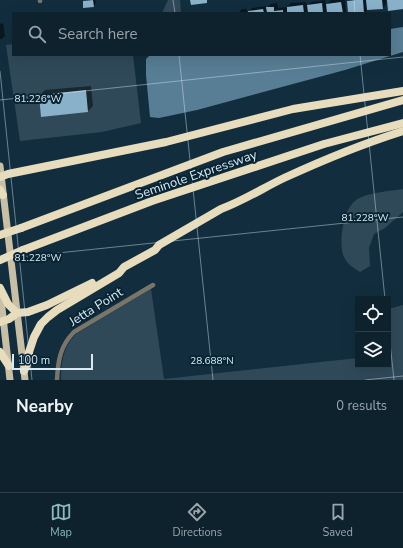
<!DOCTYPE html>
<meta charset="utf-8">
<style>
:root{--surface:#0e222e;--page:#1c2f3a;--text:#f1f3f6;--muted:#9ba4aa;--line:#2e3f4a;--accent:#8bbbb9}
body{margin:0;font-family:"Nunito Sans",sans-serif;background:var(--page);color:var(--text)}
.controls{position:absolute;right:12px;bottom:12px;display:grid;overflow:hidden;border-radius:0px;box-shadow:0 4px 16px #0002}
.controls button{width:36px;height:36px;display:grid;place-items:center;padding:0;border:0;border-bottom:1px solid var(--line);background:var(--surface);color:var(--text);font:20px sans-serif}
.scale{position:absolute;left:12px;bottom:10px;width:81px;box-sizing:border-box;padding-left:4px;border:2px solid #d9e9f3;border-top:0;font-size:11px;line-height:14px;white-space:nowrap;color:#d9e9f3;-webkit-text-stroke:3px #082433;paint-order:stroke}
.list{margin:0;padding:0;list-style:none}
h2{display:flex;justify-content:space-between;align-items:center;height:52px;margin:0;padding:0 16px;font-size:17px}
h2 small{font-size:13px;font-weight:400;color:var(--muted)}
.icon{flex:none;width:22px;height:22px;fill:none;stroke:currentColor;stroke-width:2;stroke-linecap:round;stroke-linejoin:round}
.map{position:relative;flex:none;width:403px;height:380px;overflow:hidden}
.search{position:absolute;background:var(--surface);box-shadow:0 4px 16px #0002;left:12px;right:12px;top:12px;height:44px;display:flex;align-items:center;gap:10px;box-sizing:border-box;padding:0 14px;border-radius:0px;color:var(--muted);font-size:15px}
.sheet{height:112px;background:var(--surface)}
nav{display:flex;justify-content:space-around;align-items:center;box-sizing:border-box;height:56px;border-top:1px solid var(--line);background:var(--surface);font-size:11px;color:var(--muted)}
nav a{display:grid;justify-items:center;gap:2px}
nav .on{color:var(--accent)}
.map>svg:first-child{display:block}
.green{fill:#304959}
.water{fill:#587e95}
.shadow{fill:#0007}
.building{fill:#89b1c9}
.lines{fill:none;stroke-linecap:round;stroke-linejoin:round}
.street{stroke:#797568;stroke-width:4.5}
.primary{stroke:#c8bfa4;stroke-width:7}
.highway{stroke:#e7dcbc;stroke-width:8}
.highway-bridge{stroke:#e7dcbc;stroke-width:8}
.ticks{fill:none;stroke:#d9e9f3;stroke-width:1;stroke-opacity:0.45}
.labels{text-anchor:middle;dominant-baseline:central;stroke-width:4;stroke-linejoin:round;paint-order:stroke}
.street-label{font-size:13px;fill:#d9e9f3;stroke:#082433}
.ticks-label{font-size:10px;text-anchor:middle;fill:#d9e9f3;stroke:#082433;stroke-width:4;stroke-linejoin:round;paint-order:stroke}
</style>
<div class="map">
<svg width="403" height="380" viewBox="0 0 403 380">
<rect width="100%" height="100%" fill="#122e3e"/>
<g class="green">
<path d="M168,0H180L181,13H162Z"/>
<path d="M13,44V55H133L141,123L102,132L20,141L6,45Z"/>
<path d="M403,189V212L385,228L374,234L369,248L370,266L360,272C353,267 348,265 344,257C338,245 343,210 355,201C364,193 390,191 403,189Z"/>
<path d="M151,289L164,379L358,358V365H388V309L403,305V380H61C61,362 63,347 76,334Z"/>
</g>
<path class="water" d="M403,27V52L345,70L197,110L159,118L150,117L146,75V59L150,55H390V29Z"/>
<g class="shadow">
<path d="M86,0H95L96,3L94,6L84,2Z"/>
<path d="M325,0L326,5L331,0H345L346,13H238L242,9H247V13L252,8L266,6L267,8L271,4L277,3L278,8L286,7V8L291,3L306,2L307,6L311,2Z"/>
<path d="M349,0H386V4L383,8L368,9L365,13H357L348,1Z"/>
<path d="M3,23L5,36L2,39H0V24Z"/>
<path d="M91,86L93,106L88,111L40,95L45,90Z"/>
</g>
<g class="building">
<path d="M93,0L94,7L83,8V1Z"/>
<path d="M190,0H207V3L191,5Z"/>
<path d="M356,0H363L364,13H356V12L348,13L347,1Z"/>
<path d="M366,0H382L383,9L367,10Z"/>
<path d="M387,0H403V9L388,11Z"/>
<path d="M341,2L343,13H327L326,4Z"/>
<path d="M322,3L323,13H308L307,5Z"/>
<path d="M303,5L304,13H287V7Z"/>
<path d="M266,7H274V11L283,10V13H267Z"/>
<path d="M263,9L264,13H248V11Z"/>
<path d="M86,90L88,112L41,117L39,95Z"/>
</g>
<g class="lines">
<g class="street">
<path d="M40,0V1"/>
<path d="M57,380C58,361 60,346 74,332L153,285"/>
</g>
<g class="primary">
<path d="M0,166L25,380"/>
<path d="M0,290L10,380"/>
</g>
<g class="highway">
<path d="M0,177L8,174L166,142L293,109L403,91"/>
<path d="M0,190L3,195"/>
<path d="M21,228L223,152L403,100"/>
<path d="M23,250L152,201L324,144L403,123"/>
<path d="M0,288L8,304L17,313"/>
<path d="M0,322L9,319L17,313L28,312L47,305L92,283"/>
<path d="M0,352L9,366"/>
<path d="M24,371L29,359V352L34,337L41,324L48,317L57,310L119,273L124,267L155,250L159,245L221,209C243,201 263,188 284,178C323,160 362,144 403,131"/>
</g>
<g class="highway-bridge">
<path d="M0,235L21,228"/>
<path d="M0,260L23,250"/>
</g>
</g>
<path class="ticks" d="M173,0L175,13M354,0L355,13M179,55L213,380M360,55L385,299M0,71L32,380M0,100L403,57M0,259L403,217M388,324L394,380M365,380L403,376"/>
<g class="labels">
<g class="street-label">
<text transform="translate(196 175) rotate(-19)">Seminole Expressway</text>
<text transform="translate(96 307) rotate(-32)">Jetta Point</text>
</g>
</g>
<g class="ticks-label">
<text x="38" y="102">81.226°W</text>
<text x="365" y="221">81.228°W</text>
<text x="38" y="261">81.228°W</text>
<text x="212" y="364">28.688°N</text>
</g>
</svg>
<div class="controls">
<button><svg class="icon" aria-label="locate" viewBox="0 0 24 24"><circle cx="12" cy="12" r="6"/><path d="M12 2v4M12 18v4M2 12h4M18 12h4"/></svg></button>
<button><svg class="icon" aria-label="layers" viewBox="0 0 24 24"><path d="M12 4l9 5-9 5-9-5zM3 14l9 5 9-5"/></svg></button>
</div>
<div class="scale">100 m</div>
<div class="search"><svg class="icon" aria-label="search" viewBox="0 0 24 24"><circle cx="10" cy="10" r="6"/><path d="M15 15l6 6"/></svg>Search here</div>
</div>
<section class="sheet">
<h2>Nearby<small>0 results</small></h2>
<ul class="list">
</ul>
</section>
<nav>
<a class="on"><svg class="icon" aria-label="map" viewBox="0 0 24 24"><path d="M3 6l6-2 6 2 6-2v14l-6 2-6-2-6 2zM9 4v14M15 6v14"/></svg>Map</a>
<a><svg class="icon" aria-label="directions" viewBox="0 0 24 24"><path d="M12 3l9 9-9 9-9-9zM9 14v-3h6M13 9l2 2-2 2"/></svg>Directions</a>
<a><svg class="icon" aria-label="saved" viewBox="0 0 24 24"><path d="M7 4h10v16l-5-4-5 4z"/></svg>Saved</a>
</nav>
